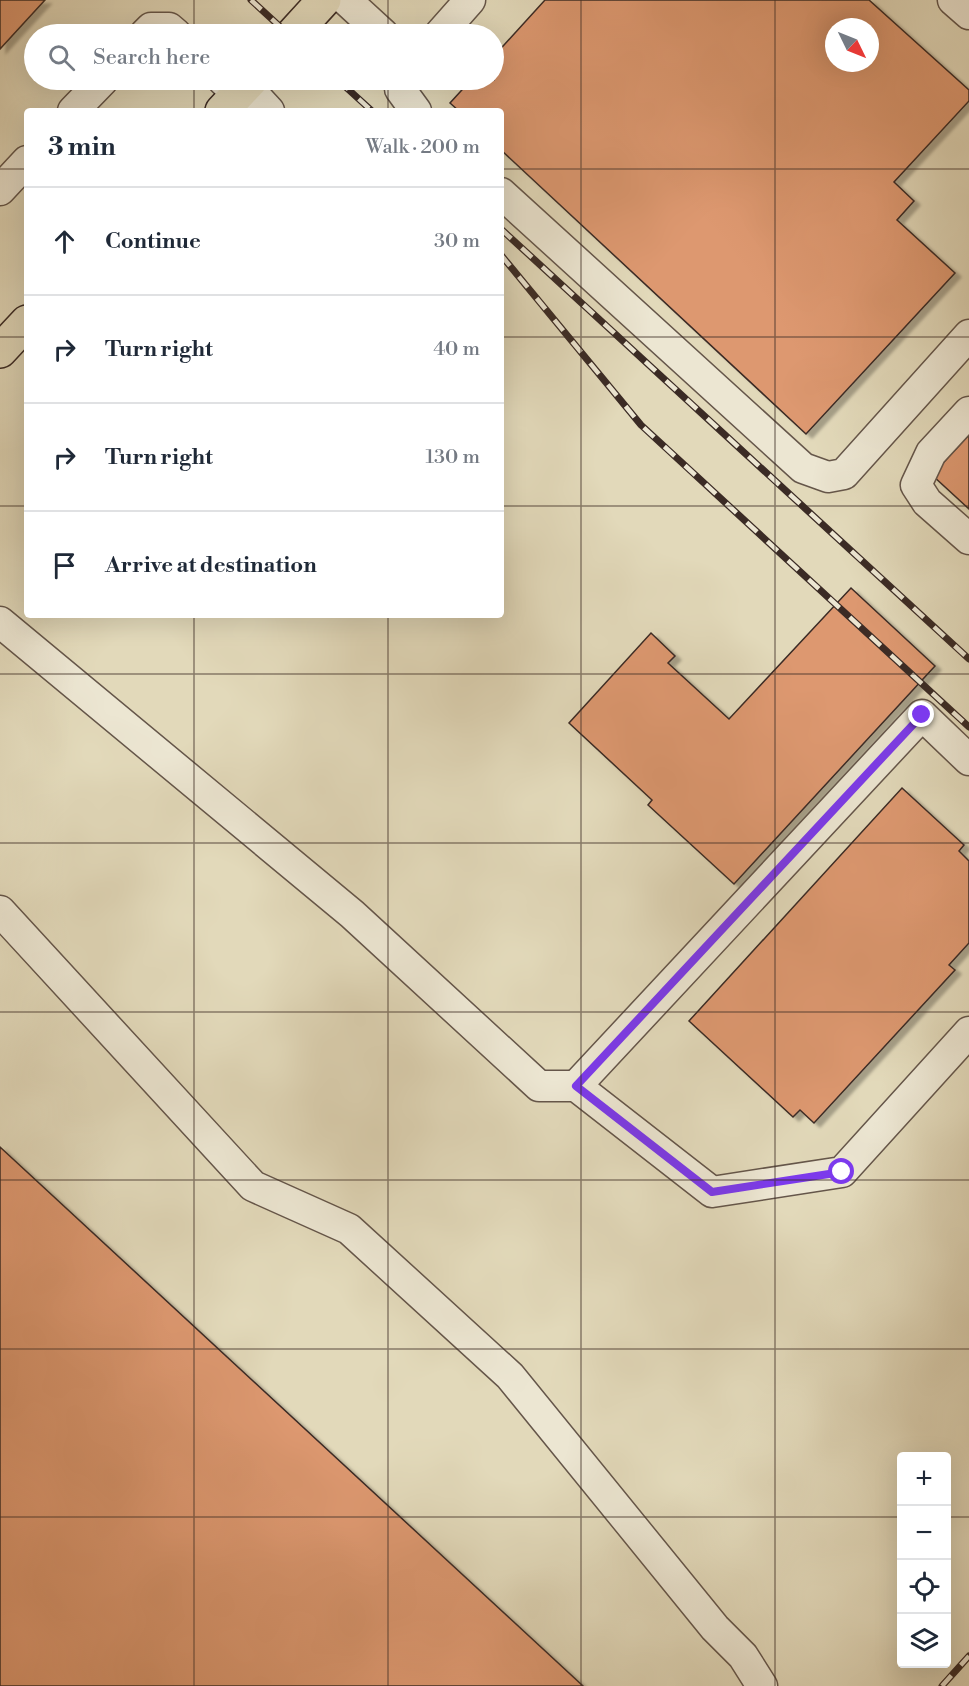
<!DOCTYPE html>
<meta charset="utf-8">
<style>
:root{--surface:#fff;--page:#f6f6f7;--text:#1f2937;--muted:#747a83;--line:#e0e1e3}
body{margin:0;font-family:"Libre Bodoni",serif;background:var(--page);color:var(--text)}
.controls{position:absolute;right:18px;bottom:18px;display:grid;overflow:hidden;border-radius:6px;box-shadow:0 6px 24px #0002}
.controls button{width:54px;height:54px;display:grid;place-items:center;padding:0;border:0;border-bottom:2px solid var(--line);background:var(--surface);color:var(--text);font:30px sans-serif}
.compass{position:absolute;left:825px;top:18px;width:54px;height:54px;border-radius:50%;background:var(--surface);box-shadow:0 6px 24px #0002;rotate:133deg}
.stop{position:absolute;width:18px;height:18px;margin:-14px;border:4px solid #7c3aed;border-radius:50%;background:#fff}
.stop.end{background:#7c3aed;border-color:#fff;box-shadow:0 2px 6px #0008}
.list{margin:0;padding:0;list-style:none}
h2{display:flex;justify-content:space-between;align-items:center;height:78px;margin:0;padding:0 24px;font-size:26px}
h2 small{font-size:20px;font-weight:400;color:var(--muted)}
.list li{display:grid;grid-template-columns:39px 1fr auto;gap:18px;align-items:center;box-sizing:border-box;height:108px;padding:0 24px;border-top:2px solid var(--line)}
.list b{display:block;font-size:22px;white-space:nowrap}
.list em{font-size:20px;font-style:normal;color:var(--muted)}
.icon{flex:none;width:33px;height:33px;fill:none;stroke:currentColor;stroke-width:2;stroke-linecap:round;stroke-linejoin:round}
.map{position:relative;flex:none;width:969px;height:1686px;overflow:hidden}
.search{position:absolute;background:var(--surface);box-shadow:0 6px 24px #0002;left:24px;top:24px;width:480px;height:66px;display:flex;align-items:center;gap:15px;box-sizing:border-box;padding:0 21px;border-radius:33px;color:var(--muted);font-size:22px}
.panel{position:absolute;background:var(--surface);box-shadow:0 6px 24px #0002;left:24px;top:108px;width:480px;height:510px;border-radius:6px}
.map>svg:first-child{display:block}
.building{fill:#dd9870;stroke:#3b2b25;stroke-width:1.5;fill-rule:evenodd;filter:url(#shadow)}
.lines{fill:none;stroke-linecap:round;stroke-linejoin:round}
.minor-casing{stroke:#65564a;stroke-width:33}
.major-casing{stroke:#3b2b25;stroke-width:36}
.minor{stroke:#ece6d2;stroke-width:30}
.major{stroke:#e2d9ba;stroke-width:33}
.rail-casing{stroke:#3b2b25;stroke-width:7}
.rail{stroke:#ece6d2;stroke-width:4.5;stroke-dasharray:14;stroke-linecap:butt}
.route{stroke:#7c3aed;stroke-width:8}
.grid{fill:none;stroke:#3b2b25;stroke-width:1.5;stroke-opacity:0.55}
</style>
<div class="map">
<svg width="969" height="1686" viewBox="0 0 969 1686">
<defs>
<filter id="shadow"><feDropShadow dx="6" dy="4" stdDeviation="1.5" flood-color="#0004"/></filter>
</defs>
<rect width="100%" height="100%" fill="#e2d9ba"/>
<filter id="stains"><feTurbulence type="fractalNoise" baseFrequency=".00333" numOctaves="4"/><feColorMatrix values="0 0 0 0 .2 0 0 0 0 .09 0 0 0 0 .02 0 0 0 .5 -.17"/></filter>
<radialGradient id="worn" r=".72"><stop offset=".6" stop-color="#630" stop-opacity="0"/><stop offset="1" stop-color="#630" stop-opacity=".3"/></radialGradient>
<g class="building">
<path d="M0,0H45L0,49Z"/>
<path d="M545,0H869L969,90V101L894,182L914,201L897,220L955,273L806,434L501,150V111H459L450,103L471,80H494V56ZM834,27H870V63H834Z"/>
<path d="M969,435V509L932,475Z"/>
<path d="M851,588L935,666L734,884L648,805L652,800L569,723L651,633L675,656L668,663L729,719Z"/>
<path d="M902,788L964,845L959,851L969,861V943L949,965L955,970L814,1123L800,1110L793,1117L689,1021Z"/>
<path d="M0,1147L583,1686H0Z"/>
</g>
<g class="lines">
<g class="minor-casing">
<g id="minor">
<path d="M346,0L383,34"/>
<path d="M953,0L969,14"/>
<path d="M145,34L151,28H169L176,34"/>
<path d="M440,34L470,0"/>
<path d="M223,80L238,94"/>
<path d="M400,80V89L416,111"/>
<path d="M246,86L269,111"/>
<path d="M73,111L103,80"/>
<path d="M0,190L27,161"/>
<path d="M501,193L803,468L828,477L844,474L969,335"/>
<path d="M969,412L931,453L916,485L927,502L969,539"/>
<path d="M0,622L352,914L539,1086H576L712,1192L842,1172L969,1032"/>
<path d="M0,911L253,1186L349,1229L510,1376L715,1628L743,1656L762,1686"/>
<path d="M576,1086L922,715L969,760"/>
</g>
</g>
<g class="major-casing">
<g id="major">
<path d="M293,34L324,0"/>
<path d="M222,111L251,80"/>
<path d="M0,351L27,322"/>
</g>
</g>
<use href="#minor" class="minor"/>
<use href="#major" class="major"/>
<g class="rail-casing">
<g id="rail">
<path d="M251,0L288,34"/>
<path d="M338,80L372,111"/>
<path d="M501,229L969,659"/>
<path d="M501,255L641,425L969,727"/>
<path d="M942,1686L969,1656"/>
</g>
</g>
<use href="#rail" class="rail"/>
</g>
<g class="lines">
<path class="route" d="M842,1172L712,1192L576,1086L922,715"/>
</g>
<path class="grid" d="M194,0V34M388,0V34M581,0V1686M775,0V1686M194,80V111M388,80V111M0,169H27M501,169H969M0,337H27M501,337H969M0,506H27M501,506H969M194,615V1686M388,615V1686M0,674H969M0,843H969M0,1012H969M0,1180H969M0,1349H969M0,1517H902M946,1517H969"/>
<rect width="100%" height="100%" filter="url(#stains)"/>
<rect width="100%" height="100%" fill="url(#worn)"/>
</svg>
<div class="controls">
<button>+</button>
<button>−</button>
<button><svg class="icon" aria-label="locate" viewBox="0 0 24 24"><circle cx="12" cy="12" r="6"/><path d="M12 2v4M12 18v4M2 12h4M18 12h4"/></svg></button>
<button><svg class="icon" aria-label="layers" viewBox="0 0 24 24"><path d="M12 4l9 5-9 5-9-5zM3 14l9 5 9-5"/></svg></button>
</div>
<svg class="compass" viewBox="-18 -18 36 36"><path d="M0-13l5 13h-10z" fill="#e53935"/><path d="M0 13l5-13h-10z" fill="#747a83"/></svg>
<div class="stop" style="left:842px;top:1172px"></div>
<div class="stop end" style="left:922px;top:715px"></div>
<div class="search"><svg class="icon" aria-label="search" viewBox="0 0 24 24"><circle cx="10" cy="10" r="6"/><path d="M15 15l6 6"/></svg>Search here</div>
<section class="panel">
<h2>3 min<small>Walk · 200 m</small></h2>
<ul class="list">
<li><svg class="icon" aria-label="ahead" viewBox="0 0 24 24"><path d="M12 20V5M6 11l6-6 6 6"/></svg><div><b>Continue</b></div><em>30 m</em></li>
<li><svg class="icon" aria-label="right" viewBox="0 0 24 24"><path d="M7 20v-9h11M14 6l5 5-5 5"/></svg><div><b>Turn right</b></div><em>40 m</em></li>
<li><svg class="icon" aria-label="right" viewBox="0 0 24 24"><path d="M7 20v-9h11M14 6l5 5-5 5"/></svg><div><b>Turn right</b></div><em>130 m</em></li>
<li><svg class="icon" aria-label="arrive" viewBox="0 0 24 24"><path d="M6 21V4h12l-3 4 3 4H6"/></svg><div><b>Arrive at destination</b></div></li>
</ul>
</section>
</div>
